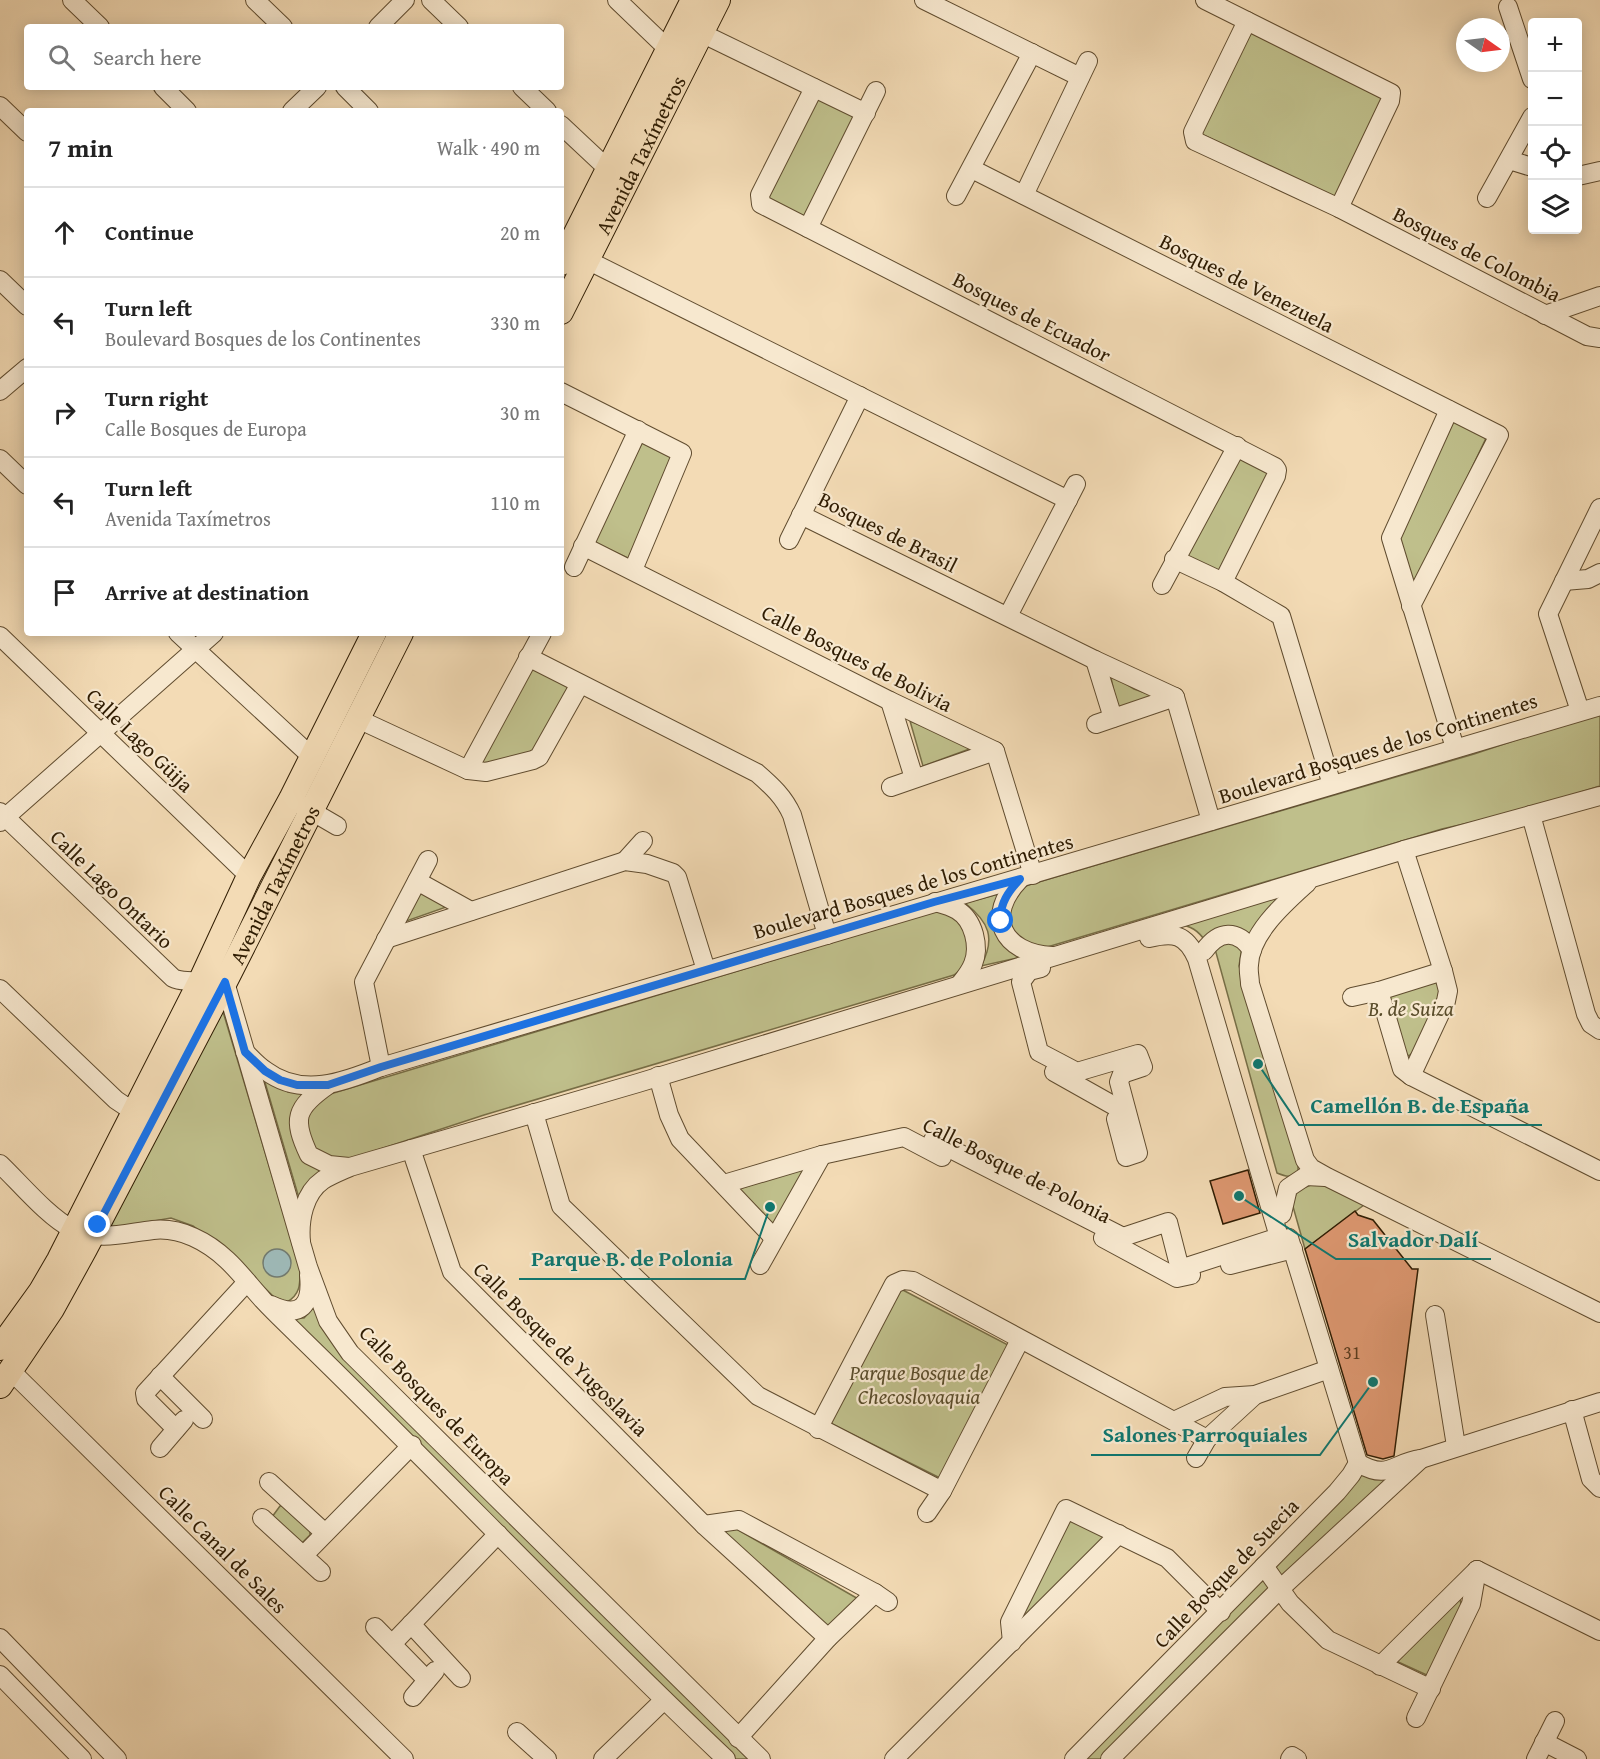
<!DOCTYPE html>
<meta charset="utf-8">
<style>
:root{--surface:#fff;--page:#f6f6f6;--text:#222;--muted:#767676;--line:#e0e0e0}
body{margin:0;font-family:"Gentium Book Plus",serif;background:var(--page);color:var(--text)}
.controls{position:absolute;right:18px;top:18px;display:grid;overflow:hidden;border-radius:6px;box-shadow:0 3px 15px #0003}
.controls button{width:54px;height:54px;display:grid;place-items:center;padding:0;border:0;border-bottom:2px solid var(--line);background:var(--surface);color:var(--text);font:30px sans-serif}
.compass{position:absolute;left:1456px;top:18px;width:54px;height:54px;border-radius:50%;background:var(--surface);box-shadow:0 3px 15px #0003;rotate:104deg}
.stop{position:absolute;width:18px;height:18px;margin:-14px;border:4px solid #1a73e8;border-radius:50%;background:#fff}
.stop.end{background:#1a73e8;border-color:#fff;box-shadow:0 2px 6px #0008}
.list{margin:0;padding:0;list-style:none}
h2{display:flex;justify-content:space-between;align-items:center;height:78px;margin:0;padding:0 24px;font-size:26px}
h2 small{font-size:20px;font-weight:400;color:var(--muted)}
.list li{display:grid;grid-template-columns:39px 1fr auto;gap:18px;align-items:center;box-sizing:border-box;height:90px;padding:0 24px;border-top:2px solid var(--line)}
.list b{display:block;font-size:22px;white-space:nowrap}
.list p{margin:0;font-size:20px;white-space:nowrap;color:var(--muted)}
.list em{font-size:20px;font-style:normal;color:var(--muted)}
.icon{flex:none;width:33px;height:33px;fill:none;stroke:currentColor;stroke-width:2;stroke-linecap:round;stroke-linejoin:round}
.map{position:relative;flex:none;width:1600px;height:1759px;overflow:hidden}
.search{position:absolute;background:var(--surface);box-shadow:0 3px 15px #0003;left:24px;top:24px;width:540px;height:66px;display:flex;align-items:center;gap:15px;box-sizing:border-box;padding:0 21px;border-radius:6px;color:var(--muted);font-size:22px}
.panel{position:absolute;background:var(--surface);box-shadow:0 3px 15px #0003;left:24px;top:108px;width:540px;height:528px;border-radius:6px}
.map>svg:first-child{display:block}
.green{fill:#bfbf8b;stroke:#776e46;stroke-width:1.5}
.water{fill:#9eb9b7;stroke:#727a6f;stroke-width:1.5}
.building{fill:#dd9770;stroke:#2f1c02;stroke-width:1.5}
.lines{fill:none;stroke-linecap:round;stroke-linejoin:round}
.minor-casing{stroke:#604c2f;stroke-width:20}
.major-casing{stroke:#2f1c02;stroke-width:26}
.minor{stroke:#f7e8cf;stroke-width:18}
.major{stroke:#f3dbb5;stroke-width:24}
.route{stroke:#1a73e8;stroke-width:8}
.labels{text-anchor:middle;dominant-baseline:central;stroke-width:4.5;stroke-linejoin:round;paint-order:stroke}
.number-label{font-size:18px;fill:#5a3b1e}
.street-label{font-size:21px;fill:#2f1c02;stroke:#f7e8cf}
.park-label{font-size:21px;font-style:italic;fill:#5a4d2b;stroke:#f7e8cf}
.leader{fill:none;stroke:#0f766e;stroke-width:2}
.callout-dot{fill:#0f766e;stroke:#f7e8cf;stroke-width:2}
.callout-label{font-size:22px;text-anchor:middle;font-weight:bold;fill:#0f766e;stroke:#f7e8cf;stroke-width:4.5;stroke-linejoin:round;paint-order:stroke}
</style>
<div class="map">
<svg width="1600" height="1759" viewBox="0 0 1600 1759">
<rect width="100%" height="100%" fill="#f3dbb5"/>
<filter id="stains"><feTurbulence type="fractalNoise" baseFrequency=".00333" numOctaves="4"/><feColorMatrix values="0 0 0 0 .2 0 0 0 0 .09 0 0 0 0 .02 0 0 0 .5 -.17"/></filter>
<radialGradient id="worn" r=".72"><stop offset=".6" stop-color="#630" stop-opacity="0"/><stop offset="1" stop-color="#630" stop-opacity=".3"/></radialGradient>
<g class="green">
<path d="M1248,29L1391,96L1343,201L1201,134Z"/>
<path d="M826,96L859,112L810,216L802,219L766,202L816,101Z"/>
<path d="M1452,416L1488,434L1413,591L1397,541Z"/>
<path d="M642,442L676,459L630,559L593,542Z"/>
<path d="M1246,454L1272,468L1219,575L1187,557L1235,459Z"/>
<path d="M536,668L570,688L536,753L483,766L482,756L528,669Z"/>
<path d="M1115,677L1134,689L1151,695V701L1124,710L1117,706L1111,678Z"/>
<path d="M1600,712V786L1521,811L1442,829L1044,948H1035L1008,930L1012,894L1028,885L1474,754Z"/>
<path d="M910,721L975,747L923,766Z"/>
<path d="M1298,888L1253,937L1206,942C1198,930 1191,926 1177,924Z"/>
<path d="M1006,892L1000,899L1021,957L981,966C996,938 989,922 965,903Z"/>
<path d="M424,893L452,905L398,924L414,895Z"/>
<path d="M936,911L945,913L962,923L970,945L965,966L954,975L484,1115L344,1161C336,1159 327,1157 321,1153C300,1139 303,1115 317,1098Z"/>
<path d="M1225,940L1242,947L1239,966L1298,1162V1171C1290,1178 1287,1177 1277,1173L1215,949Z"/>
<path d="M1439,982L1442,997L1416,1049L1410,1055L1402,1058L1387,992Z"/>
<path d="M221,1005L300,1269C300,1283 301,1294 287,1302L274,1297L230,1254L193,1226L171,1218L108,1229Z"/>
<path d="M264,1079L288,1092H307L295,1108L327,1172L301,1205Z"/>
<path d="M807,1166L773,1226L739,1189Z"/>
<path d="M1311,1185H1324L1364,1205L1305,1249L1292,1203L1298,1190Z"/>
<path d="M899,1288L1008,1345L940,1478L830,1423Z"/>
<path d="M314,1303L324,1328L750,1759H732L293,1318H304L312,1309Z"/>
<path d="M1360,1472L1391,1478L1282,1576L1275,1568Z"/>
<path d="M280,1506H291L310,1524V1535L301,1544L272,1517Z"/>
<path d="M1070,1517L1108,1536L1025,1616L1021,1614Z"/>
<path d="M733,1527L860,1600L822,1638L719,1531Z"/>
<path d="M1263,1581L1268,1583L1270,1589L1268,1595L1101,1759H1079L1256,1584Z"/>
<path d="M1460,1597L1462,1615L1431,1677L1396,1661Z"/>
</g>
<circle class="water" cx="277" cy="1263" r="14"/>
<g class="building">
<path d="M1248,1170L1260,1213L1223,1224L1210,1181Z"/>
<path d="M1355,1211L1358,1215L1373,1220L1412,1269H1418L1394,1456L1383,1459L1367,1455L1305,1249Z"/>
</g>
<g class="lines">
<g class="minor-casing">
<g id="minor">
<path d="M72,0L100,27"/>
<path d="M255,0L283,27"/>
<path d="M431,0L459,27"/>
<path d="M617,0L669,50"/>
<path d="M924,0L1080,77"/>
<path d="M1205,0L1391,93L1390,101L1339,208"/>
<path d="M1508,7L1532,79"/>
<path d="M1247,21L1193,132L1195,141L1339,208L1587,336L1600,338"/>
<path d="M378,27L405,0"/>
<path d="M701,33L866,113"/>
<path d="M163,87L187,111"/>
<path d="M345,87L369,111"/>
<path d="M522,87L547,111"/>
<path d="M814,88L760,195L761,204L1275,467L1277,470L1276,476L1223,582"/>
<path d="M0,106L27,132"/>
<path d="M292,111L317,87"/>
<path d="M561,125L609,170"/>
<path d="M1509,160L1532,167"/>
<path d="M972,169L1499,435L1411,606"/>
<path d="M1578,176L1600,171"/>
<path d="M1024,195L1088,61"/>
<path d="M956,196L1032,53"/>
<path d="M1487,198L1532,117"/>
<path d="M808,228L876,91"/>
<path d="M587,260L1068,500"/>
<path d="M0,280L27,306"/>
<path d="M1545,315L1600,296"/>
<path d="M0,391L27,368"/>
<path d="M561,392L682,453L633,570"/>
<path d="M1449,410L1391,538L1455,748"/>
<path d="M0,459L27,485"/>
<path d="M801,515L1095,660L1175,697L1211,821"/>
<path d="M789,540L860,396"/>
<path d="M583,546L890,701L995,751L1033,875"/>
<path d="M1174,559L1223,582L1281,616L1332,785"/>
<path d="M574,567L638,430"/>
<path d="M1564,581L1588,579L1600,573"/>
<path d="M1162,585L1237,446"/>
<path d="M1008,616L1076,484"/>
<path d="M178,633L312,757"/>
<path d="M0,636L249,876"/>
<path d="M528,657L757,773C772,786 784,797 792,815L827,935"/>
<path d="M1095,660L1113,718"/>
<path d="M890,701L914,778"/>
<path d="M1580,711L1548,614L1600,508"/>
<path d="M358,719L468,770L486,772L533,760L539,757L580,684"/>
<path d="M1096,724L1175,697"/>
<path d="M468,770L542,633"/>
<path d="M891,787L995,751"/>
<path d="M301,805L337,826"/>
<path d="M0,812L173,978C182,983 212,981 225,982L308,1267L328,1321L350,1353L761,1759"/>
<path d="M1531,815L1586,1014L1591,1024L1600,1030"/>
<path d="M0,822L214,633"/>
<path d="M1404,850L1443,971L1448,991L1446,1001L1411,1076"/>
<path d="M625,861L643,841"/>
<path d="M1020,879C984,916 1002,953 1052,956"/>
<path d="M417,881L471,911"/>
<path d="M1307,883C1285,903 1250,933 1249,965C1248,971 1250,978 1250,984L1305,1160L1311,1168L1327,1177L1600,1313"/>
<path d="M935,902C942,904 950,906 957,910C974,920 980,947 973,964C970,972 965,978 960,984"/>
<path d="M386,939L625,861L647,864L673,873L677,877L706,970"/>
<path d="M1204,951C1219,930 1237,929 1252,950"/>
<path d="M1041,968L1029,971L1021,982L1039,1052L1077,1072L1138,1054L1143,1067L1122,1074L1119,1082L1138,1153L1126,1157L1116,1119"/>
<path d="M0,989L116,1100L134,1112"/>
<path d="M1379,991L1402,1069L1411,1076L1600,1171"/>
<path d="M1352,997L1379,991L1443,971"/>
<path d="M245,1052C252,1059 258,1066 266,1071C302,1098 344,1082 381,1067L1600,706"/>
<path d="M381,1067L364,982L428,860"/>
<path d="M1054,1072L1118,1108"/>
<path d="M658,1076L669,1115L680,1139L774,1238"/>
<path d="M328,1085C295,1108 292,1119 309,1155L329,1165L349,1167"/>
<path d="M534,1113L561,1206L758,1396L942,1491"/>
<path d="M933,1140L1123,1237L1168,1222L1180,1269L1279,1237L1197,959C1186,934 1174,932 1149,938"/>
<path d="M411,1149L452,1272L704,1525L828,1638"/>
<path d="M0,1164C20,1183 48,1217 72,1229C99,1242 126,1233 153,1230C181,1227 208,1242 227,1260C240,1272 251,1287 263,1300C275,1313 288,1325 301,1338C444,1477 581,1622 726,1759"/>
<path d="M724,1184L822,1155L904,1137L942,1157"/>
<path d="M1282,1214L1288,1188L1306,1176L1325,1177"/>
<path d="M1103,1238L1177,1278L1191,1275"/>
<path d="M1289,1238L1358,1463"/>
<path d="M301,1242C299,1220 304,1193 323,1180C331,1175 341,1171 350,1167L638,1083L1404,850L1600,796"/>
<path d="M760,1265L822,1155"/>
<path d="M1230,1265L1293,1249"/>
<path d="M271,1305C301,1319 312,1305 309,1275"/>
<path d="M1435,1315L1456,1446"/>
<path d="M11,1371L404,1759"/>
<path d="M160,1376L203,1419"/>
<path d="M1572,1410L1591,1479L1600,1488"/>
<path d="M1174,1421L1225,1397L1255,1395L1329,1369"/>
<path d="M176,1429L146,1399L145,1393L247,1282"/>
<path d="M818,1429L894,1284L903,1280L913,1281L1207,1439"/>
<path d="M160,1448L184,1420"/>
<path d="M1196,1458L1207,1439L1255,1395"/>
<path d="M1358,1463C1389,1481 1392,1463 1421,1459L1600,1402"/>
<path d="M269,1482L325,1533"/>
<path d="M927,1513L942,1491L1020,1340"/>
<path d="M262,1518L321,1572"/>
<path d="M704,1525L739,1520L875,1593L888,1602"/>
<path d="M304,1555L412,1445"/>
<path d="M1264,1566L1290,1603L1328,1640L1431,1689"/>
<path d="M1477,1570L1600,1631"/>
<path d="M411,1624L461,1678"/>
<path d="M375,1627L427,1680"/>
<path d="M0,1638L117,1759"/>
<path d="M1012,1642L1010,1622L1066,1509L1167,1558L1221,1612"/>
<path d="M392,1644L498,1534"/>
<path d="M1380,1666L1477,1570"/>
<path d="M0,1675L82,1759"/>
<path d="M413,1697L435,1671"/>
<path d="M1416,1718L1471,1604L1477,1570"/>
<path d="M517,1732L547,1759"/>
<path d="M738,1738L828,1638L875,1593"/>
<path d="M1544,1742L1577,1759"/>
<path d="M603,1759L664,1700"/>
<path d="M894,1759L1119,1534"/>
<path d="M1074,1759L1337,1492L1351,1475L1358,1463"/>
<path d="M1110,1759L1280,1589L1421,1459"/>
<path d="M1290,1759L1292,1756L1297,1759"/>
<path d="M1536,1759L1555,1721"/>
</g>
</g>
<g class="major-casing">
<g id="major">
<path d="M561,263L693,0"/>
<path id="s1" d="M561,312L718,0"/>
<path d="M0,1348L41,1291L59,1260L201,980L249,876L291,799L374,633"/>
<path id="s2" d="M0,1386L52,1309L85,1249L225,982L401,633"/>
</g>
</g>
<use href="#minor" class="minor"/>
<use href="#major" class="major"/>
</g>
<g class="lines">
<path class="route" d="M98,1225L225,982L245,1052L265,1071L280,1080L297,1085H328L381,1067L934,902L1020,879C1009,891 999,904 1001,921"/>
</g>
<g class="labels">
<g class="number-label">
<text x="1352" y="1352">31</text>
</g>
<g class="street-label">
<text stroke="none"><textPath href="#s1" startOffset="176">Avenida Taxímetros</textPath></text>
<text transform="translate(1477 254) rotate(27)">Bosques de Colombia</text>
<text transform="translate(1247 283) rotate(27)">Bosques de Venezuela</text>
<text transform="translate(1032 317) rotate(27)">Bosques de Ecuador</text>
<text transform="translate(888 532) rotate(27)">Bosques de Brasil</text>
<text transform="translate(857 658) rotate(27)">Calle Bosques de Bolivia</text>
<text transform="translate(140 740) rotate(44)">Calle Lago Güija</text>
<text transform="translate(1378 748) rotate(-17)">Boulevard Bosques de los Continentes</text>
<text stroke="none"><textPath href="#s2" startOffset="572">Avenida Taxímetros</textPath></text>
<text transform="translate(913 886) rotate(-16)">Boulevard Bosques de los Continentes</text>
<text transform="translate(112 889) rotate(44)">Calle Lago Ontario</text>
<text transform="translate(1017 1170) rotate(27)">Calle Bosque de Polonia</text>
<text transform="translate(561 1349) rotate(45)">Calle Bosque de Yugoslavia</text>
<text transform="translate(437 1405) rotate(46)">Calle Bosques de Europa</text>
<text transform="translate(223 1549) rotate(45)">Calle Canal de Sales</text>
<text transform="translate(1226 1573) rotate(-46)">Calle Bosque de Suecia</text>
</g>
<g class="park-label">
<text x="1411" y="1008">B. de Suiza</text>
<text x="919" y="1372">Parque Bosque de<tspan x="919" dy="24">Checoslovaquia</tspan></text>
</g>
</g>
<path class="leader" d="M1258 1064L1299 1125H1542M1239 1196L1336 1259H1491M770 1207L745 1279H519M1373 1382L1320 1455H1091"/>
<g class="callout-dot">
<circle cx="1258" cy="1064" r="6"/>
<circle cx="1239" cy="1196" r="6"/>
<circle cx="770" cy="1207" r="6"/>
<circle cx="1373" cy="1382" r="6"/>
</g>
<g class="callout-label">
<text x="1420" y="1113">Camellón B. de España</text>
<text x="1413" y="1247">Salvador Dalí</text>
<text x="632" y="1266">Parque B. de Polonia</text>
<text x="1205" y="1442">Salones Parroquiales</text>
</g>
<rect width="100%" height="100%" filter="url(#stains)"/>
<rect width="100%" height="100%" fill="url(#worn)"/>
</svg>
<div class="controls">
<button>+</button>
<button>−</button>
<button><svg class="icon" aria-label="locate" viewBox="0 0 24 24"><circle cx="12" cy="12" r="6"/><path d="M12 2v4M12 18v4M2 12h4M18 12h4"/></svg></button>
<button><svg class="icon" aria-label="layers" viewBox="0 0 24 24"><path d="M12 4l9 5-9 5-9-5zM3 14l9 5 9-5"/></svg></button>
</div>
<svg class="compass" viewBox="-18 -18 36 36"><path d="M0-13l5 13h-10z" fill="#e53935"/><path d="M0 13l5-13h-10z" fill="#767676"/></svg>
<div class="stop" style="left:1001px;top:921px"></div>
<div class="stop end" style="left:98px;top:1225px"></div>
<div class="search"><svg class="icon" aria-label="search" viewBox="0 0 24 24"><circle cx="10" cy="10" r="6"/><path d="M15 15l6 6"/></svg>Search here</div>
<section class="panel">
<h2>7 min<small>Walk · 490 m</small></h2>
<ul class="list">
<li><svg class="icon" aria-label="ahead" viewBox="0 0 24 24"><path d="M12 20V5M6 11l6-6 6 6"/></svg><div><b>Continue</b></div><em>20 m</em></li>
<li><svg class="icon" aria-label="left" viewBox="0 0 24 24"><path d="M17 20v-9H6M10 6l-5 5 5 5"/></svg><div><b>Turn left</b><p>Boulevard Bosques de los Continentes</p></div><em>330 m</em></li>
<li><svg class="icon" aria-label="right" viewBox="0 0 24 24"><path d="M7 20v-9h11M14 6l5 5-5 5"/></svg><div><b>Turn right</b><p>Calle Bosques de Europa</p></div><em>30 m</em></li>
<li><svg class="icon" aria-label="left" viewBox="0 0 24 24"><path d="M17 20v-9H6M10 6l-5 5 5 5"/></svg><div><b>Turn left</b><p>Avenida Taxímetros</p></div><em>110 m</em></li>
<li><svg class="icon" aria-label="arrive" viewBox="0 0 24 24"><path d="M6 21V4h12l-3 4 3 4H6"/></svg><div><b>Arrive at destination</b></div></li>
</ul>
</section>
</div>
